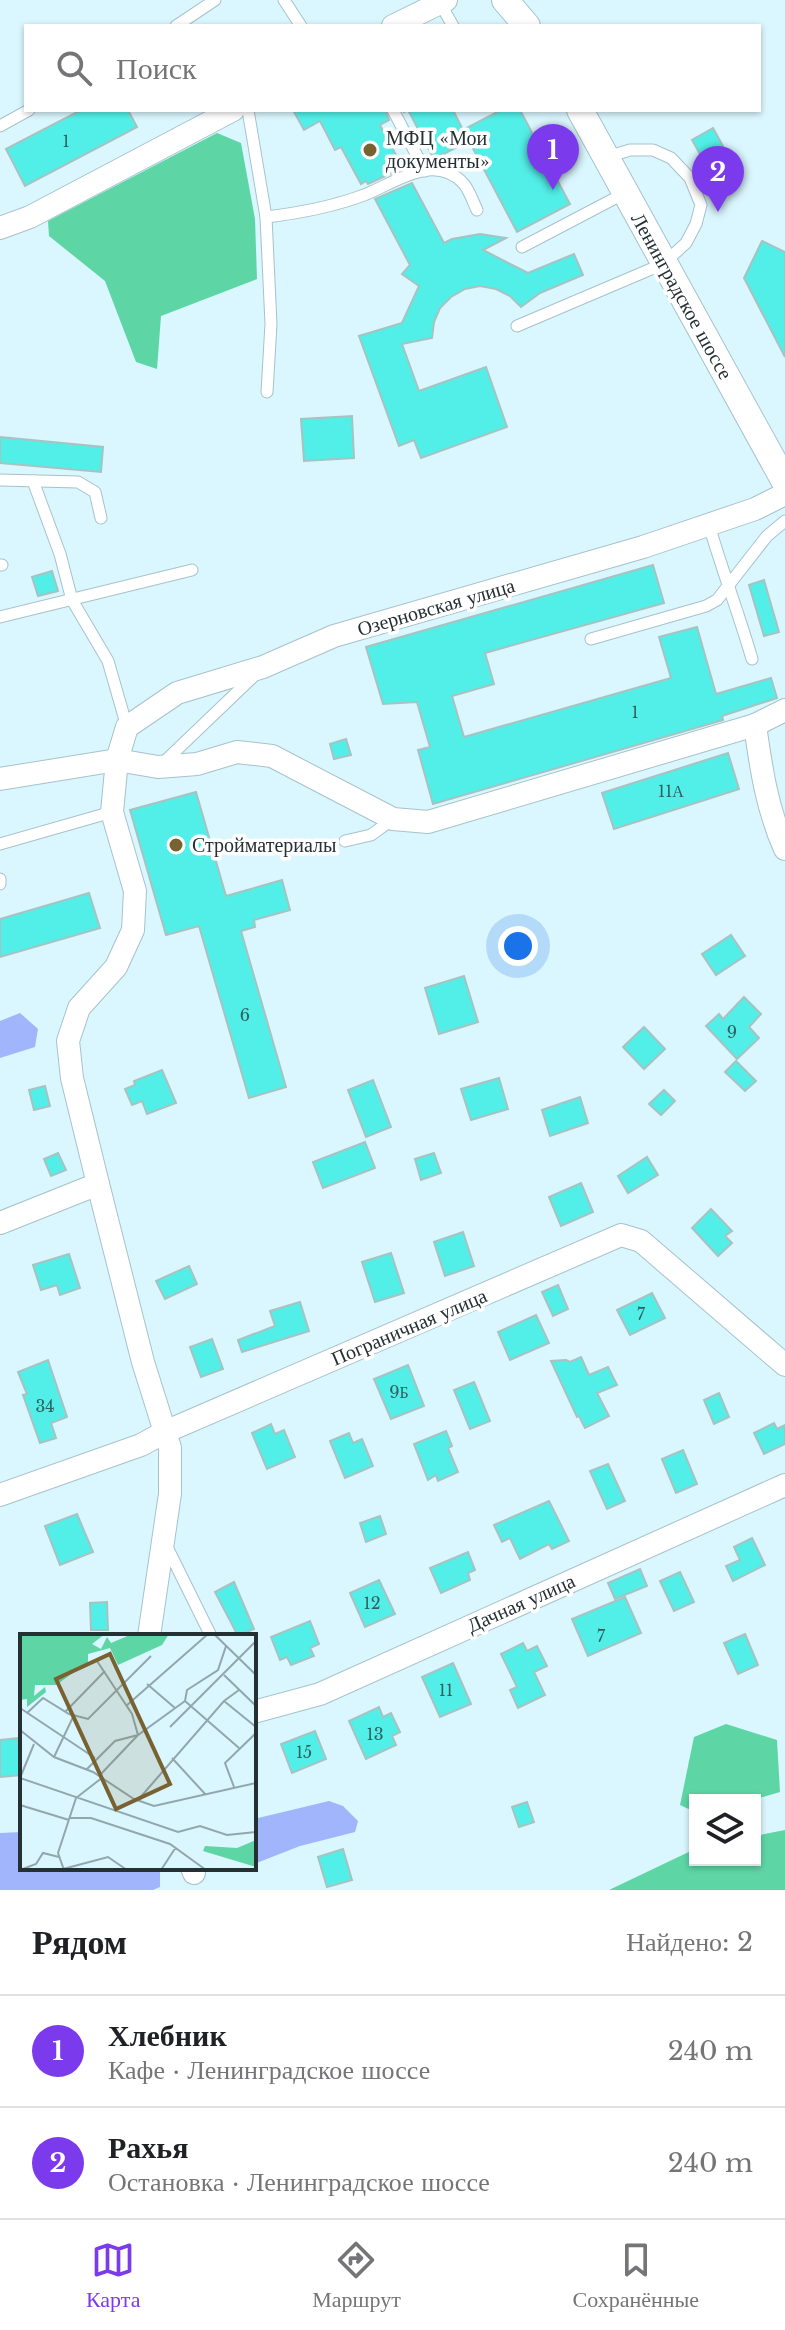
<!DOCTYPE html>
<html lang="ru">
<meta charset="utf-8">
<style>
:root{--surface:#fff;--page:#f6f6f6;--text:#202124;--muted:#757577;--line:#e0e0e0;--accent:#7c3aed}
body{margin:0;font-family:"Libre Baskerville",serif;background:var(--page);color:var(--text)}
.controls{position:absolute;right:24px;bottom:24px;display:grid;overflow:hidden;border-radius:0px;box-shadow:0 2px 6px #0004}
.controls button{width:72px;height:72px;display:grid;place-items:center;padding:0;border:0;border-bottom:2px solid var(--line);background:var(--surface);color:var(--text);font:40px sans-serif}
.you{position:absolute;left:518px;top:946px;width:28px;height:28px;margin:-20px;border:6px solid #fff;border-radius:50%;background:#1a73e8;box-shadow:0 0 0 12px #1a73e833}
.badge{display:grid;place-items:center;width:52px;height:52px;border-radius:50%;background:var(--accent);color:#fff;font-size:26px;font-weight:700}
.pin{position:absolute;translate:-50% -66px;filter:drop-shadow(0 2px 4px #0008)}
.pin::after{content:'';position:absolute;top:42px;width:28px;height:24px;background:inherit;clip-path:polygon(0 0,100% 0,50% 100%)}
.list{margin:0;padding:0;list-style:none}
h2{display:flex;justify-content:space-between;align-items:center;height:104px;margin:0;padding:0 32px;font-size:34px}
h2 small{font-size:26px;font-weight:400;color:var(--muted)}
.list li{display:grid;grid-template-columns:52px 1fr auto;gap:24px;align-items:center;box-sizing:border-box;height:112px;padding:0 32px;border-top:2px solid var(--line)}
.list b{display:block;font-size:30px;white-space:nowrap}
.list p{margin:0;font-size:26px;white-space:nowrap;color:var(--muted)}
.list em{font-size:26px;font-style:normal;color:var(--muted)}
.icon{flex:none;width:44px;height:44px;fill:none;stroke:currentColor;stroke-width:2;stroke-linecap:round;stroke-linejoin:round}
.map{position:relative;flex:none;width:785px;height:1890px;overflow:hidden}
.search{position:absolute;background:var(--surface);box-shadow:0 2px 6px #0004;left:24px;right:24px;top:24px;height:88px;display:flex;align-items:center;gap:20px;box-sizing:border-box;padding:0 28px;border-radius:0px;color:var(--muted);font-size:30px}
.sheet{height:328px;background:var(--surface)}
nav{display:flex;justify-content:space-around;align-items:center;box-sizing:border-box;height:112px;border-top:2px solid var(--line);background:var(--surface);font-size:22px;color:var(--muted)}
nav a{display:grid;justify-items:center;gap:4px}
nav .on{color:var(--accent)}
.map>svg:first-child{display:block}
.forest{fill:#5ed5a5}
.water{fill:#a0b5fb}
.building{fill:#52efe8;stroke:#a6c3c1;stroke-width:2}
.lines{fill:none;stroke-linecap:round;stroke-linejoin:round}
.service-casing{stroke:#a7c2ca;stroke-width:13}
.minor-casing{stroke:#a7c2ca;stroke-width:24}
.tertiary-casing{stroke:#a7c2ca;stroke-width:28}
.service{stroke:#fff;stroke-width:11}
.minor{stroke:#fff;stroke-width:22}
.tertiary{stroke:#fff;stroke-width:26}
.poi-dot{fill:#796232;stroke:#fff;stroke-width:3}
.labels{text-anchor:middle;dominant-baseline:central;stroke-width:7;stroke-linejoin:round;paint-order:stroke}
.number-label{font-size:16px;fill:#306060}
.poi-label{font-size:20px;fill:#253033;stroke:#fff;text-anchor:start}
.street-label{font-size:20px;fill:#253033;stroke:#fff}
.inset-road{fill:none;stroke:#92a7ad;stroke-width:2}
.view{fill:#796232;fill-opacity:0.15;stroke:#796232;stroke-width:4}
.inset-edge{fill:none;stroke:#253033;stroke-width:4}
</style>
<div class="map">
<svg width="785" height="1890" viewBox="0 0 785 1890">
<rect width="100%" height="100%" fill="#daf6fe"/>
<g class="forest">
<path d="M217,133L241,143L255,219L257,279L161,316L157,369L136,362L105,281L49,236L48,221Z"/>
<path d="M726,1724L777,1740L780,1792L752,1800H695V1812L680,1805L694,1737Z"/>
<path d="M785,1830V1890H609L695,1849V1860H755V1836Z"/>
</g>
<g class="water">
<path d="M20,1013L38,1029L35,1047L0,1058V1021Z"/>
<path d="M329,1801L343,1806L358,1821L355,1832L300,1846L254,1864V1819Z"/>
<path d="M22,1832V1868H160V1887L153,1890H0V1833Z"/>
</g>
<g class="building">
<path d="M81,110H128L137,127L25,186L6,149Z"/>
<path d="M293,110H385L389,120L380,125L403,168L368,184L366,181L361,184L341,147L335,150L320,121L304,130Z"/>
<path d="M403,110H453L463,130L501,110H520L570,204L517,232L469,141L434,159L408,110L404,112Z"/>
<path d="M713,128L723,146L716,150L733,180L719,188L692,140Z"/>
<path d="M412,183L444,243L452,239L480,234L506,238L483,250L528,273L574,254L583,275L540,293L521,307L510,296L496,289L480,286L465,289L451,297L440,308L434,322L432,338L402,344L419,391L486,367L507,427L421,458L414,440L399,446L359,336L402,323L419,286L402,274L410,265L375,199Z"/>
<path d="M762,241L785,252V357L744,278Z"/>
<path d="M352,416L354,458L304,461L301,419Z"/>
<path d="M0,437L103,447L101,472L0,463Z"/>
<path d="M653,565L664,603L485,653L494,684L452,696L464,737L671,678L659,637L697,627L716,694L771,678L777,698L722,716L723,720L433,804L418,750L430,747L417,702L383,704L366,647Z"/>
<path d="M52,571L58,591L38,596L32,577Z"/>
<path d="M764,580L779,632L764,636L749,585Z"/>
<path d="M346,739L351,755L334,759L330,744Z"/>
<path d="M728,753L739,789L614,829L602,793Z"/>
<path d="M196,792L226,896L282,880L290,910L254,920L255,927L241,931L286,1087L249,1098L199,926L166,935L130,810Z"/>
<path d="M89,893L100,928L0,957V919Z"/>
<path d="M731,935L745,956L716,975L702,954Z"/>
<path d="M464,976L478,1022L439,1034L425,988Z"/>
<path d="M744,997L761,1014L749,1027L759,1038L737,1059L706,1026L719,1014L723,1019Z"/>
<path d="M644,1027L665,1049L644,1069L623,1047Z"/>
<path d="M736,1061L756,1081L745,1091L725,1072Z"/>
<path d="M162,1070L176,1103L147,1114L142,1101L132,1105L125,1089L135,1085L134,1081Z"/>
<path d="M499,1078L508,1109L471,1120L461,1089Z"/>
<path d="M373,1080L391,1127L366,1137L348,1090Z"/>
<path d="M45,1086L50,1106L34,1110L29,1090Z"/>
<path d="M664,1090L675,1101L661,1115L649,1104Z"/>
<path d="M580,1097L588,1123L550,1136L542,1110Z"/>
<path d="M365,1142L375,1168L323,1188L313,1162Z"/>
<path d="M58,1153L66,1170L51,1176L44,1159Z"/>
<path d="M434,1153L441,1173L421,1180L415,1159Z"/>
<path d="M647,1157L658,1175L628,1193L618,1176Z"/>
<path d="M581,1183L593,1212L561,1226L549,1197Z"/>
<path d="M711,1209L732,1231L725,1236L732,1243L718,1256L692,1228Z"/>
<path d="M463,1232L474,1266L445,1276L434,1242Z"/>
<path d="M391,1253L404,1293L375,1302L362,1262Z"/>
<path d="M69,1254L80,1288L60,1295L57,1285L41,1290L33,1265Z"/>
<path d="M189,1266L197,1284L165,1299L156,1281Z"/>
<path d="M558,1285L568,1309L553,1316L542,1292Z"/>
<path d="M652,1293L665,1318L630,1335L617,1310Z"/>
<path d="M300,1302L309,1331L242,1352L238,1340L275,1326L270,1311Z"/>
<path d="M536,1315L549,1343L510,1360L498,1332Z"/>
<path d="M212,1339L223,1369L201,1377L190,1347Z"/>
<path d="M581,1357L589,1375L608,1367L617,1385L597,1393L609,1416L585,1428L579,1416L577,1417L551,1361L566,1360L570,1362Z"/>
<path d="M48,1360L67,1417L51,1423L56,1438L40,1443L23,1395L27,1394L18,1372Z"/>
<path d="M408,1365L424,1406L391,1419L374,1379Z"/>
<path d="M474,1382L490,1421L470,1429L454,1390Z"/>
<path d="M719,1393L729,1417L714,1424L704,1400Z"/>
<path d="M774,1423L777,1429L785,1425V1444L764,1454L754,1433Z"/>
<path d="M271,1424L275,1434L284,1430L295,1457L267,1469L252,1433Z"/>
<path d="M446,1431L452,1446L448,1448L458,1472L438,1481L436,1475L428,1480L414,1444Z"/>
<path d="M349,1433L353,1443L362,1439L373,1466L345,1478L330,1441Z"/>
<path d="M683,1450L697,1484L676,1493L662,1459Z"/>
<path d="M608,1464L625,1501L607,1509L590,1471Z"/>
<path d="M549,1501L569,1541L552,1549L549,1544L520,1559L510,1538L502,1542L494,1525Z"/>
<path d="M77,1514L93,1552L60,1565L45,1526Z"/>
<path d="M380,1516L386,1534L366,1542L360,1523Z"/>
<path d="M752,1538L765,1565L733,1581L726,1566L740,1560L734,1547Z"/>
<path d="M468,1552L475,1570L468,1573L470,1580L441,1593L430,1568Z"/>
<path d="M640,1569L647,1586L615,1599L608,1583Z"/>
<path d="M680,1572L694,1602L674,1611L660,1581Z"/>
<path d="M379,1580L395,1614L365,1627L350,1593Z"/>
<path d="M234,1582L254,1629L238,1636L215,1592Z"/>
<path d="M625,1597L641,1633L588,1656L572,1619Z"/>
<path d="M107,1602L108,1630H91L90,1603Z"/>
<path d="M310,1621L319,1644L310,1648L314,1656L291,1665L287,1657L280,1660L271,1637Z"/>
<path d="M745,1634L758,1665L738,1674L724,1643Z"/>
<path d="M523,1643L527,1651L537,1646L547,1666L534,1672L545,1695L518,1708L510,1690L517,1687L501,1654Z"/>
<path d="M453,1663L471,1704L440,1717L422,1677Z"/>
<path d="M379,1707L383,1717L391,1713L400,1732L392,1736L396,1745L366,1759L349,1721Z"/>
<path d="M315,1731L326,1759L292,1773L281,1744Z"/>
<path d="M18,1738L21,1775L0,1777V1740Z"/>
<path d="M527,1802L534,1822L519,1827L512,1807Z"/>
<path d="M343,1849L352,1880L327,1887L318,1857Z"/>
</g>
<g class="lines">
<g class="service-casing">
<g id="service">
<path d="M284,0L301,26"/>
<path d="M440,3L453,26"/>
<path d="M176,26L215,0"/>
<path d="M248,110L266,217L271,324L267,392"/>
<path d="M393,110L425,171"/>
<path d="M0,126L29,110"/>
<path d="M266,217C300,213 332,207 364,195C393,184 433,152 463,183C469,189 473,202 477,210"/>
<path d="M522,247L625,193"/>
<path d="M517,326L663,264L686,243L696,224L701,205L690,178L671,158L653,150H630L607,157"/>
<path d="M0,480L78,482L95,492L101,518"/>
<path d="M33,481L60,554L72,600L108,661L127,727"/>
<path d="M709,525C722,570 739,614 752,659"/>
<path d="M0,565H2"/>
<path d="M0,617L192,570"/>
<path d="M591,639L706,606L717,600L767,536L785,521"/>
<path d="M162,764L256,674"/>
<path d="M345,841L371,835L393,819"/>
<path d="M0,844L112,812"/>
<path d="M0,879V884"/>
<path d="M167,1547L211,1636"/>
</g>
</g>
<g class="minor-casing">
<g id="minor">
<path d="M393,26L446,0"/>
<path d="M0,228L30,217L233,110"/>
<path d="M755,725C761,768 767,809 785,849"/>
<path d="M0,779L117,760L158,767L197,764L237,752L272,756L393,819L428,822L755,725L785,710"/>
<path d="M0,1223L98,1184"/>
<path d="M0,1495L141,1445L165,1432L621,1235L641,1241L785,1365"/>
<path d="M149,1636L170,1494V1448L143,1362L98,1184L72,1078L68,1041L79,1008L116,967L133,930L135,891L112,812L117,760L127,727L177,693L263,667L334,636L643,547L755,509L785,494"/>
<path d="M254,1712L320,1694L785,1485"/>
<path d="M192,1868L194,1873"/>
</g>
</g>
<g class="tertiary-casing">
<g id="tertiary">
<path d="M505,0L527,26"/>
<path d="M580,110L785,482"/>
</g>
</g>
<use href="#service" class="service"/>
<use href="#minor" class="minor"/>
<use href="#tertiary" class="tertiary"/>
</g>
<g class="poi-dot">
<circle cx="370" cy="150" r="8"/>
<circle cx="176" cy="845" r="8"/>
</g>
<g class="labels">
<g class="number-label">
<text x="66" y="141">1</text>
<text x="635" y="712">1</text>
<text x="671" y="791">11А</text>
<text x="245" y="1015">6</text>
<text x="732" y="1032">9</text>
<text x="641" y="1314">7</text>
<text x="399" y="1392">9Б</text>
<text x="45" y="1406">34</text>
<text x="372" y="1603">12</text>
<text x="601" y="1636">7</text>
<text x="446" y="1690">11</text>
<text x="375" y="1734">13</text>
<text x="304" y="1752">15</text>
</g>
<g class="poi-label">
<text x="386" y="138">МФЦ «Мои<tspan x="386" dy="23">документы»</tspan></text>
<text x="192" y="845">Стройматериалы</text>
</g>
<g class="street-label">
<text transform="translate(682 296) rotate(61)">Ленинградское шоссе</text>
<text transform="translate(436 607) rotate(-16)">Озерновская улица</text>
<text transform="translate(409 1327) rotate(-23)">Пограничная улица</text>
<text transform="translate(521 1603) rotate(-24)">Дачная улица</text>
</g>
</g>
<g transform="translate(20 1634)">
<rect width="236" height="236" fill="#daf6fe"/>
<path d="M0,0H85L72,10L81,15L87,3L91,9L112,0H149L142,11L98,31L90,14L68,20V28L36,51H15L14,62L25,53L26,58L7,73V65L0,66ZM236,206V233L183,217L185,212L217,214Z" fill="#5ed5a5"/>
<path class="inset-road" d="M194,0L236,41M77,27L112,80L118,101M204,41L236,72M127,50L155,74M165,67L219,114M204,67L236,93M106,72L188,0M0,74L75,124M45,78L85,37M7,79L23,64L49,80L68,85L131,22M150,93L236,7M0,96L34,123L73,138L114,165L134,172L236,149M14,110L0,144L158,198L180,192L207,201L236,198M34,123L54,81M152,124L186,161M67,135L95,107L118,101L165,67L167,56L198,36L206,12M80,141L118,101M214,153L205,129L236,99M118,166L204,67L219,56M0,171L49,186M49,184H71L150,210L186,236M43,235L88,223L107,236M0,236L16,230L23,219L39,223M44,236L38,219L56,164L83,143M141,236L156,213"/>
<path class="view" d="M90,20L150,150L96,175L36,45Z"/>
<rect width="236" height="236" class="inset-edge"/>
</g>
</svg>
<div class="controls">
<button><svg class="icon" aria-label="layers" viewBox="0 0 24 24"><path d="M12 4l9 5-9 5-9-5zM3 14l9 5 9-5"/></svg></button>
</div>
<div class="you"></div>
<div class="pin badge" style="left:553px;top:190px">1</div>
<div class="pin badge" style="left:718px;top:212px">2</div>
<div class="search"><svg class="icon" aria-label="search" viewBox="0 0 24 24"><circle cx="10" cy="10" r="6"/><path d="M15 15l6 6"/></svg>Поиск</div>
</div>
<section class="sheet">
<h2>Рядом<small>Найдено: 2</small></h2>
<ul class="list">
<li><span class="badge">1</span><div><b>Хлебник</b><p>Кафе · Ленинградское шоссе</p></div><em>240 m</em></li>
<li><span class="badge">2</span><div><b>Рахья</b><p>Остановка · Ленинградское шоссе</p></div><em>240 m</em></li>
</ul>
</section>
<nav>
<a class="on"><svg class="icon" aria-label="map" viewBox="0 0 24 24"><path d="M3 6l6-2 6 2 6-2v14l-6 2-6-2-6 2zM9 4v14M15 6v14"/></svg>Карта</a>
<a><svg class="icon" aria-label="directions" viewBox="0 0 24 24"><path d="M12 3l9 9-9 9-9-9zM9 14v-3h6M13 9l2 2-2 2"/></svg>Маршрут</a>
<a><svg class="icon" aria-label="saved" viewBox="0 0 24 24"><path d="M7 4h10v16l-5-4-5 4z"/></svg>Сохранённые</a>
</nav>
